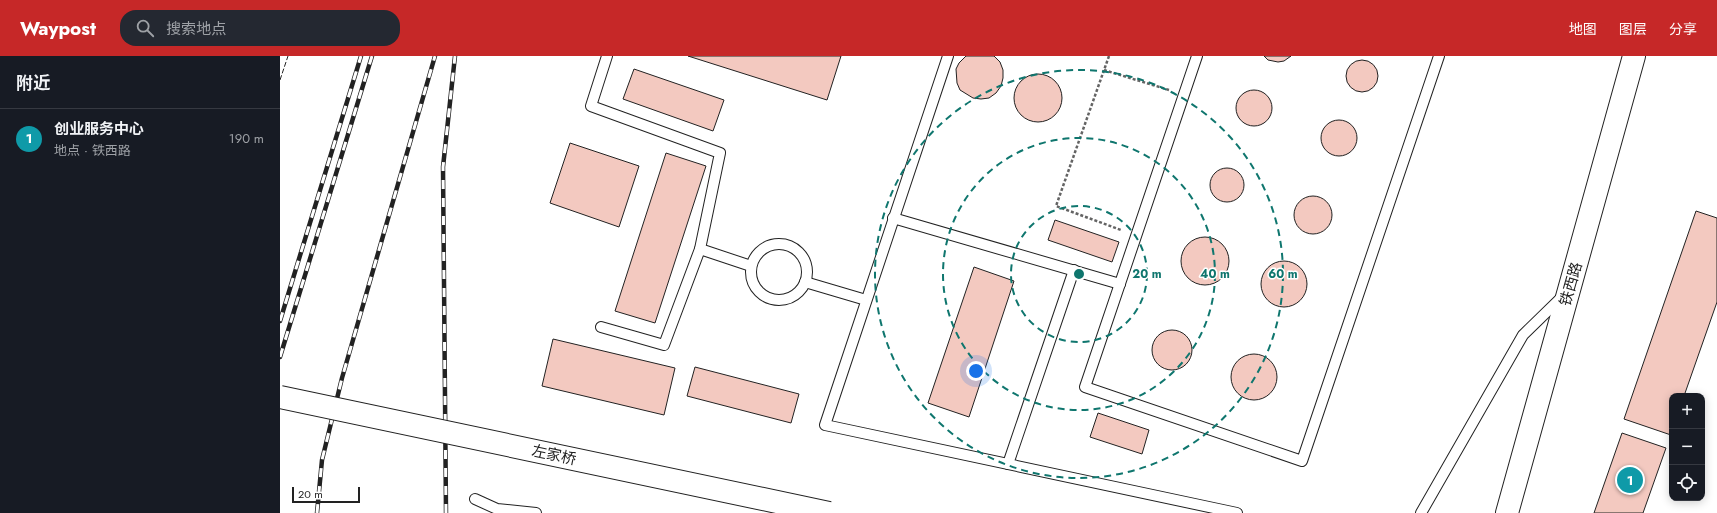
<!DOCTYPE html>
<html lang="zh">
<meta charset="utf-8">
<style>
:root{--surface:#171b24;--page:#242831;--text:#f1f3f6;--muted:#9ea1a6;--line:#363941;--accent:#c62828}
body{margin:0;font-family:Jost,"Noto Sans SC",sans-serif;background:var(--page);color:var(--text)}
.controls{position:absolute;right:12px;bottom:12px;display:grid;overflow:hidden;border-radius:8px;box-shadow:0 2px 10px #0003}
.controls button{width:36px;height:36px;display:grid;place-items:center;padding:0;border:0;border-bottom:1px solid var(--line);background:var(--surface);color:var(--text);font:20px sans-serif}
.scale{position:absolute;left:12px;bottom:10px;width:68px;box-sizing:border-box;padding-left:4px;border:2px solid #222;border-top:0;font-size:11px;line-height:14px;white-space:nowrap;color:#222;-webkit-text-stroke:3px #fff;paint-order:stroke}
.you{position:absolute;left:696px;top:315px;width:14px;height:14px;margin:-10px;border:3px solid #fff;border-radius:50%;background:#1a73e8;box-shadow:0 0 0 6px #1a73e833}
.badge{display:grid;place-items:center;width:26px;height:26px;border-radius:50%;background:var(--accent);color:#fff;font-size:13px;font-weight:700}
.pin{position:absolute;translate:-50% -50%;border:2px solid #fff;box-shadow:0 1px 4px #0006}
.list{margin:0;padding:0;list-style:none}
h2{display:flex;justify-content:space-between;align-items:center;height:52px;margin:0;padding:0 16px;font-size:17px}
h2 small{font-size:13px;font-weight:400;color:var(--muted)}
.list li{display:grid;grid-template-columns:26px 1fr auto;gap:12px;align-items:center;box-sizing:border-box;height:60px;padding:0 16px;border-top:1px solid var(--line)}
.list b{display:block;font-size:15px;white-space:nowrap}
.list p{margin:0;font-size:13px;white-space:nowrap;color:var(--muted)}
.list em{font-size:13px;font-style:normal;color:var(--muted)}
.icon{flex:none;width:22px;height:22px;fill:none;stroke:currentColor;stroke-width:2;stroke-linecap:round;stroke-linejoin:round}
.map{position:relative;flex:none;width:1437px;height:457px;overflow:hidden}
header{display:flex;align-items:center;gap:24px;box-sizing:border-box;height:56px;padding:0 20px;background:var(--accent);color:#fff}
header strong{font-size:19px}
nav{display:flex;gap:22px;margin-inline-start:auto;font-size:14px}
.search{width:280px;height:36px;background:var(--page);display:flex;align-items:center;gap:10px;box-sizing:border-box;padding:0 14px;border-radius:16px;color:var(--muted);font-size:15px}
main{display:flex}
aside{flex:1;background:var(--surface)}
.map>svg:first-child{display:block}
.building{fill:#f3c9c0;stroke:#222}
.lines{fill:none;stroke-linecap:round;stroke-linejoin:round}
.service-casing{stroke:#222;stroke-width:12}
.tertiary-casing{stroke:#222;stroke-width:24}
.path{stroke:#646464;stroke-width:2.5;stroke-dasharray:3 2;stroke-linecap:butt}
.service{stroke:#fff;stroke-width:10}
.tertiary{stroke:#fff;stroke-width:22}
.rail-casing{stroke:#222;stroke-width:4.5}
.rail{stroke:#fff;stroke-width:3;stroke-dasharray:9;stroke-linecap:butt}
.secondary-bridge-casing{stroke:#222;stroke-width:24;stroke-linecap:butt}
.secondary-bridge{stroke:#fff;stroke-width:22}
.fence{stroke:#222;stroke-width:1;stroke-dasharray:5 2;stroke-linecap:butt}
.ring{fill:none;stroke:#0f766e;stroke-width:2;stroke-dasharray:7 5}
.labels{text-anchor:middle;dominant-baseline:central;stroke-width:3;stroke-linejoin:round;paint-order:stroke}
.street-label{font-size:15px;fill:#222;stroke:#fff}
.centre{fill:#0f766e;stroke:#fff;stroke-width:2}
.ring-label{font-size:12px;text-anchor:middle;font-weight:bold;fill:#0f766e;stroke:#fff;stroke-width:3;stroke-linejoin:round;paint-order:stroke}
</style>
<header>
<strong>Waypost</strong>
<div class="search"><svg class="icon" aria-label="search" viewBox="0 0 24 24"><circle cx="10" cy="10" r="6"/><path d="M15 15l6 6"/></svg>搜索地点</div>
<nav><a>地图</a><a>图层</a><a>分享</a></nav>
</header>
<main>
<aside>
<h2>附近<small></small></h2>
<ul class="list">
<li><span class="badge" style="background:#0f9aa8">1</span><div><b>创业服务中心</b><p>地点 · 铁西路</p></div><em>190 m</em></li>
</ul>
</aside>
<div class="map">
<svg width="1437" height="457" viewBox="0 0 1437 457">
<rect width="100%" height="100%" fill="#fff"/>
<g class="building">
<path d="M408,0H561L547,44Z"/>
<path d="M686,0H714L720,6L723,14V22L721,30L716,37L709,42L701,43L693,42L680,34L677,27L676,13L679,7Z"/>
<path d="M984,0H1011L1004,5L998,6L988,4Z"/>
<circle cx="1082" cy="20" r="16"/>
<path d="M354,13L444,44L433,75L343,43Z"/>
<circle cx="758" cy="42" r="24"/>
<circle cx="974" cy="52" r="18"/>
<circle cx="1059" cy="82" r="18"/>
<path d="M290,87L359,110L339,171L270,147Z"/>
<path d="M386,97L426,110L375,267L335,255Z"/>
<circle cx="947" cy="129" r="17"/>
<circle cx="1033" cy="159" r="19"/>
<path d="M1416,155L1437,162V246L1404,340H1392L1391,379L1344,363Z"/>
<path d="M775,164L839,186L832,206L768,184Z"/>
<circle cx="925" cy="205" r="24"/>
<circle cx="1004" cy="228" r="23"/>
<path d="M694,211L734,225L689,361L648,347Z"/>
<circle cx="892" cy="294" r="20"/>
<path d="M273,283L395,312L384,359L262,330Z"/>
<circle cx="974" cy="321" r="23"/>
<path d="M415,311L519,338L511,367L407,340Z"/>
<path d="M818,357L869,374L862,398L810,381Z"/>
<path d="M1342,377L1386,392L1363,457H1314Z"/>
</g>
<g class="lines">
<g class="service-casing">
<g id="service">
<path d="M327,0L311,50L440,97L420,193L471,210"/>
<path d="M668,0L545,369L957,457"/>
<path d="M917,0L805,331L1022,405L1159,0"/>
<path d="M613,162L840,228"/>
<circle cx="499" cy="216" r="28"/>
<path d="M525,226L586,244"/>
<path d="M321,271L384,289L420,193"/>
<path d="M728,408L794,214"/>
<path d="M195,443L217,453L256,457"/>
<path d="M1141,457L1243,279L1283,240"/>
</g>
</g>
<g class="tertiary-casing">
<path id="tertiary" d="M1227,457L1354,0"/>
</g>
<g class="path">
<path d="M829,0L776,150L841,174"/>
<path d="M824,14L889,34"/>
</g>
<use href="#service" class="service"/>
<use href="#tertiary" class="tertiary"/>
<g class="rail-casing">
<g id="rail">
<path d="M0,265L81,0"/>
<path d="M0,301L92,0"/>
<path d="M37,457L42,404L62,322L155,0"/>
<path d="M166,457L163,111L175,0"/>
</g>
</g>
<use href="#rail" class="rail"/>
<g class="secondary-bridge-casing">
<path id="secondary-bridge" d="M0,341L549,457"/>
</g>
<use href="#secondary-bridge" class="secondary-bridge"/>
<path class="fence" d="M0,24L8,0"/>
</g>
<g class="ring">
<circle cx="799" cy="218" r="68"/>
<circle cx="799" cy="218" r="136"/>
<circle cx="799" cy="218" r="204"/>
</g>
<g class="labels">
<g class="street-label">
<text transform="translate(1291 228) rotate(-74)">铁西路</text>
<text transform="translate(274 399) rotate(12)">左家桥</text>
</g>
</g>
<circle cx="799" cy="218" r="6" class="centre"/>
<g class="ring-label">
<text x="867" y="222">20 m</text>
<text x="935" y="222">40 m</text>
<text x="1003" y="222">60 m</text>
</g>
</svg>
<div class="controls">
<button>+</button>
<button>−</button>
<button><svg class="icon" aria-label="locate" viewBox="0 0 24 24"><circle cx="12" cy="12" r="6"/><path d="M12 2v4M12 18v4M2 12h4M18 12h4"/></svg></button>
</div>
<div class="scale">20 m</div>
<div class="you"></div>
<div class="pin badge" style="left:1350px;top:424px;background:#0f9aa8">1</div>
</div>
</main>
